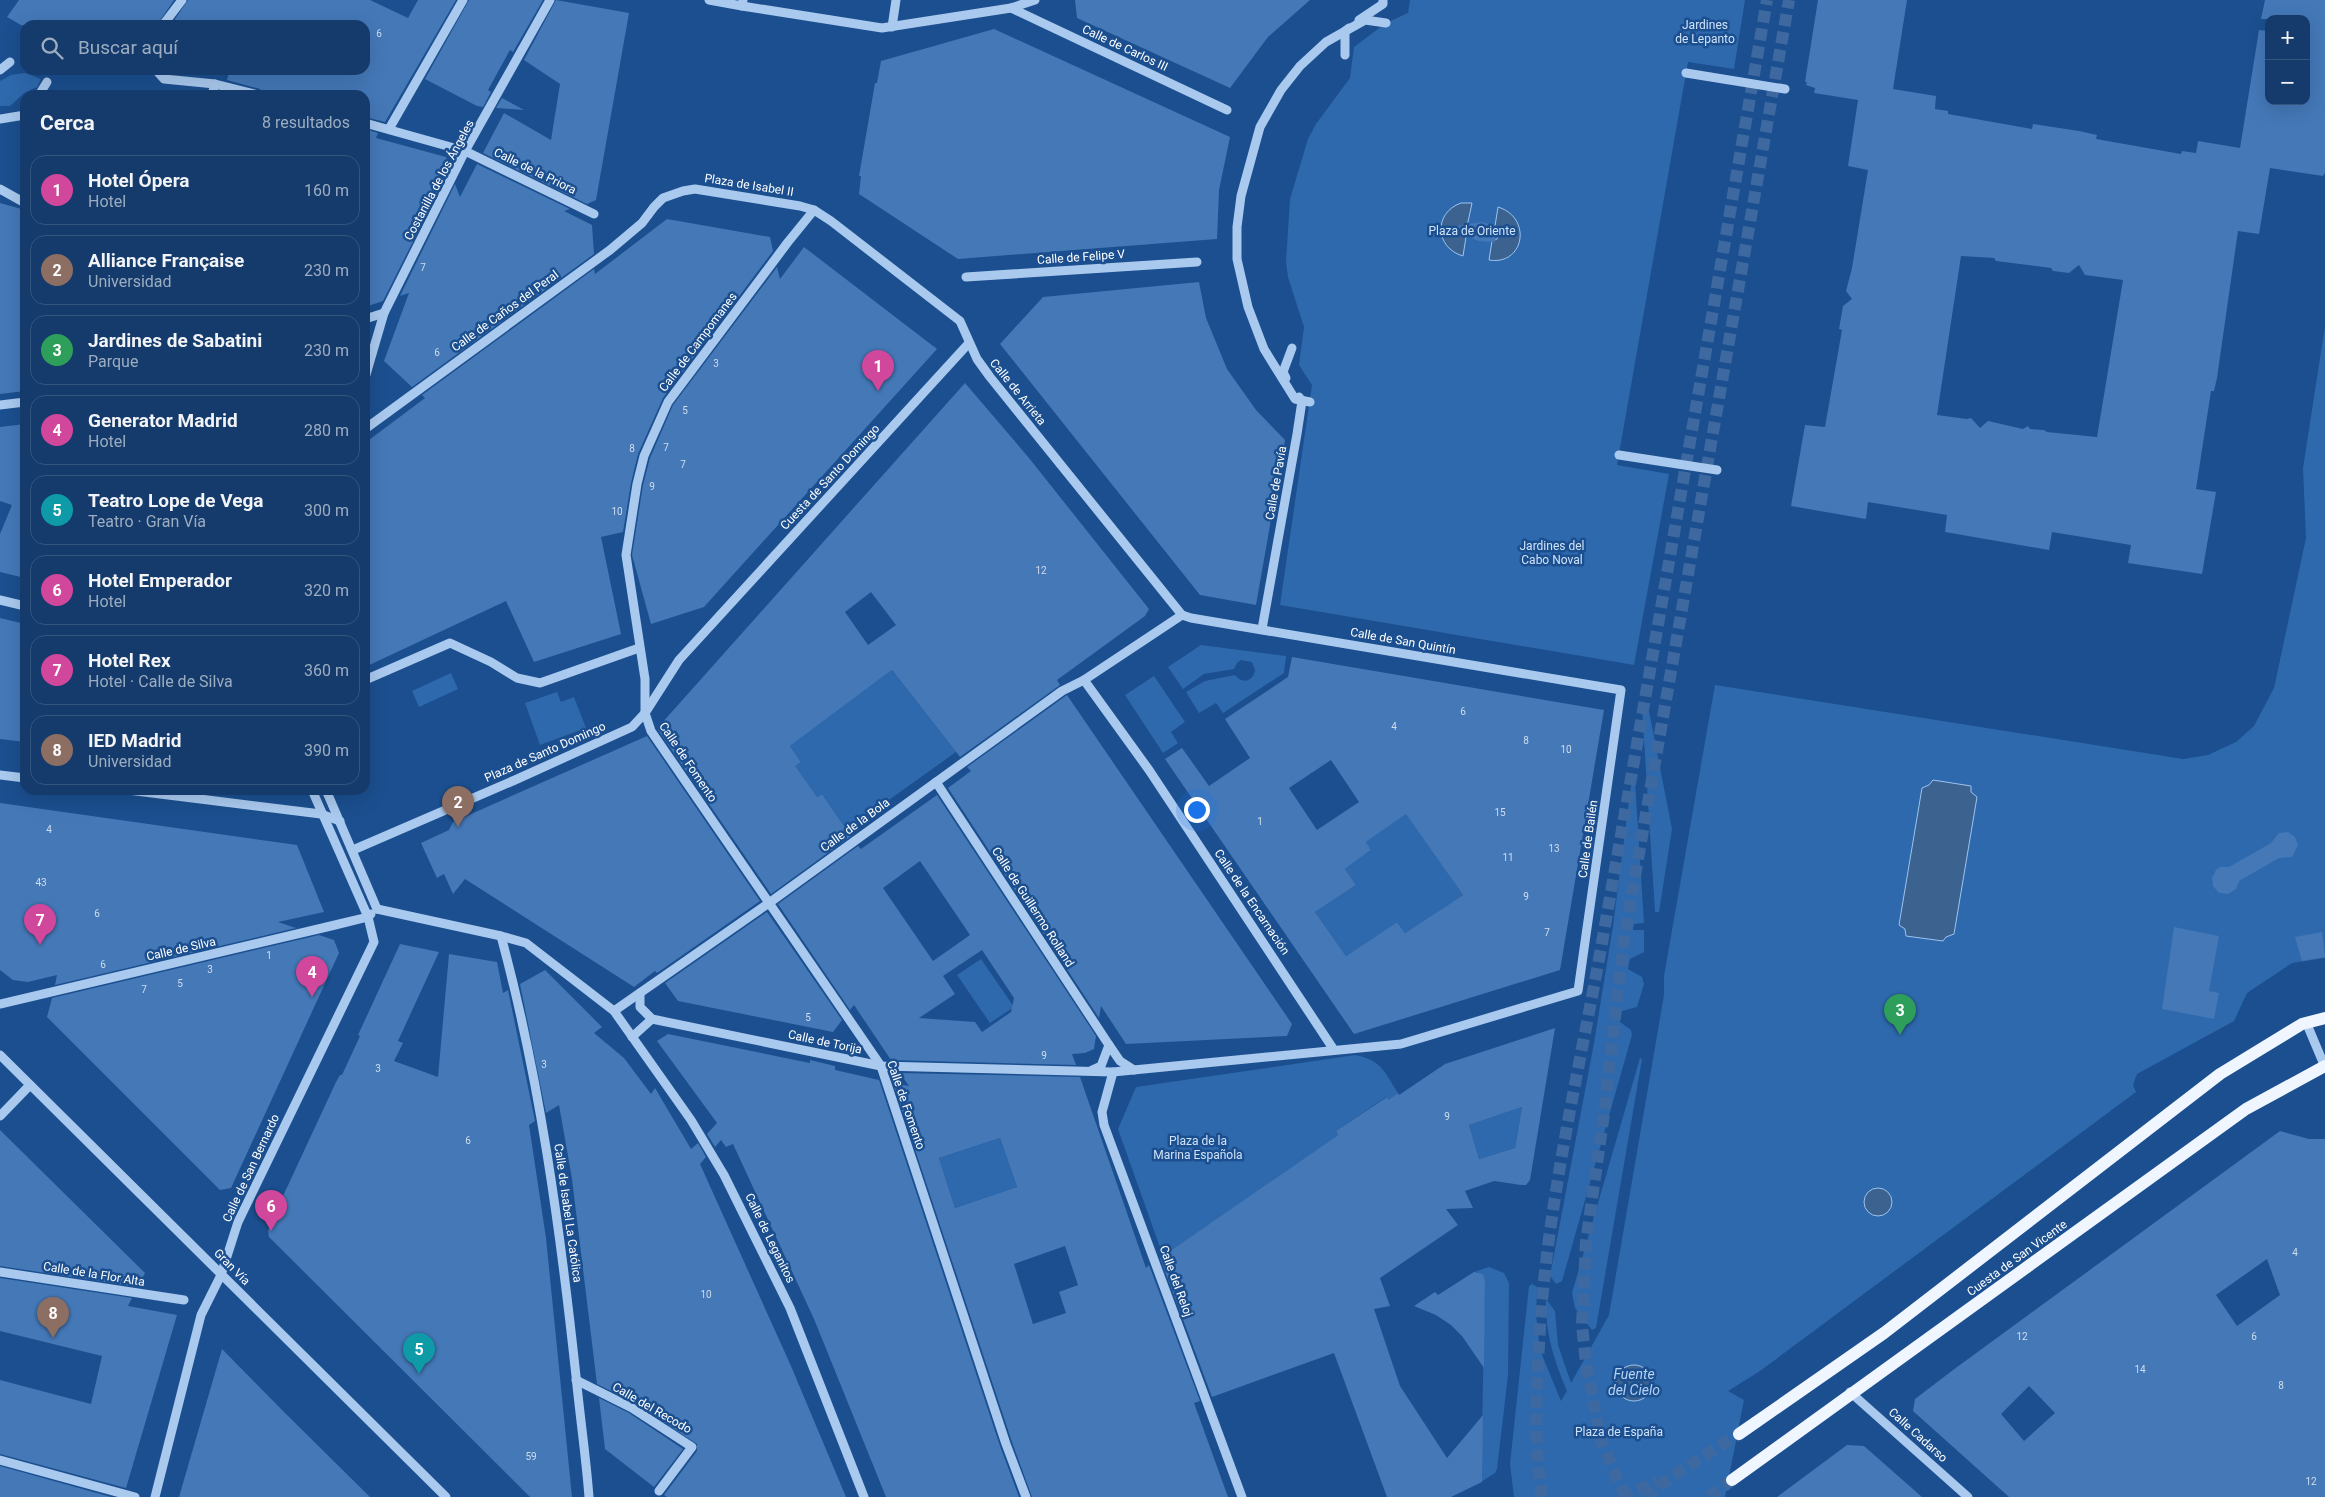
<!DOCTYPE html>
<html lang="es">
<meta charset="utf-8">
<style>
:root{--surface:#143b6b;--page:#214673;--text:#f1f3f6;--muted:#9dadc1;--line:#33557e;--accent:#ffd166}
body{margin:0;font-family:Roboto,sans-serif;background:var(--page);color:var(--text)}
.controls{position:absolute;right:15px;top:15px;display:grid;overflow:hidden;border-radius:10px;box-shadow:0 5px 20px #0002}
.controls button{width:45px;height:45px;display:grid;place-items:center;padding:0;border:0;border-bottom:1px solid var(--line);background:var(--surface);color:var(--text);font:25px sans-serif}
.you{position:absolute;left:1196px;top:809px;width:18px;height:18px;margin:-12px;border:4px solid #fff;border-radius:50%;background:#1a73e8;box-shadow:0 0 0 8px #1a73e833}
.badge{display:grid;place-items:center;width:32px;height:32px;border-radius:50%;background:var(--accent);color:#fff;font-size:16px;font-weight:700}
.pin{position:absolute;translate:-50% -41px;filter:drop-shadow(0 1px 2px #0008)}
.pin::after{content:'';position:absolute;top:26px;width:18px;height:15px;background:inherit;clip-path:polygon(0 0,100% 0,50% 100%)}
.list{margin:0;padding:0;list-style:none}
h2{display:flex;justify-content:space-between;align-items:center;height:65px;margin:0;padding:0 20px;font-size:21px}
h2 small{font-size:16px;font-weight:400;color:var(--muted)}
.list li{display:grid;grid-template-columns:32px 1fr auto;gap:15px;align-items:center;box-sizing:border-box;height:70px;margin:0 10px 10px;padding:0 10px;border:1px solid var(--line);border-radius:15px}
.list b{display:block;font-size:19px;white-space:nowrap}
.list p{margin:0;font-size:16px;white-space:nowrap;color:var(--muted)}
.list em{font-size:16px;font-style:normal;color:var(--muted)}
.icon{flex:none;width:28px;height:28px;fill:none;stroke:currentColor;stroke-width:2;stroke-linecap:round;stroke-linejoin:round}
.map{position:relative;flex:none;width:2325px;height:1497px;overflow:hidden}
.search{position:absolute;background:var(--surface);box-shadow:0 5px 20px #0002;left:20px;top:20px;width:350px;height:55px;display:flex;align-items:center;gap:12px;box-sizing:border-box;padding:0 18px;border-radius:15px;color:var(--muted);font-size:19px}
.panel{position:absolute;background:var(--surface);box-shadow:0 5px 20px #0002;left:20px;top:90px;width:350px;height:705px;border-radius:15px}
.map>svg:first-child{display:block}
.green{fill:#2e69ad}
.water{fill:#3c6290;stroke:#9cc4f0}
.building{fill:#4478b7;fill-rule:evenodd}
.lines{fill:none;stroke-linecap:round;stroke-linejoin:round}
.major-tunnel{stroke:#3d69a0;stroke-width:12;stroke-dasharray:12 6;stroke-linecap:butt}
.minor{stroke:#a9c9ee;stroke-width:9}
.major{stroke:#f0f6ff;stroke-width:12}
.labels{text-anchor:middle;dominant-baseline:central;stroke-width:5;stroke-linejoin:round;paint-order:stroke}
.number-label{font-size:10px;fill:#d0dded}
.park-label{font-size:12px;fill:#cfe3fa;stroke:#1b4f8f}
.street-label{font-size:12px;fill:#fff;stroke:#1b4f8f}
.water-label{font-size:14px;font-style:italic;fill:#b5d3f5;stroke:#1b4f8f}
</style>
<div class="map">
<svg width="2325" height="1497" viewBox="0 0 2325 1497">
<rect width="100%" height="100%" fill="#1b4f8f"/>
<g class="green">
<path d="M1410,0H1745L1734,69L1688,62L1617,465L1669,474L1634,665L1280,605L1312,385L1299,365L1304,327L1288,277L1286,262L1290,199L1308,139L1316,124L1350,78L1354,47L1386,23L1408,13Z"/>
<path d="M25,73L41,79L37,87L24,93L10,106H0V81L11,75Z"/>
<path d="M2325,326V958L2292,963L2247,993L2234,1021L2137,1074L2133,1085L2136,1092L1799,1342L1760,1371L1728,1391L1744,1400L1725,1497H1514L1510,1464L1529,1286L1532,1284L1537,1287L1536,1315L1540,1350L1561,1401L1567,1391C1554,1360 1545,1333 1546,1299L1555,1311L1558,1345L1571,1383L1609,1315L1664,995V976L1715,685L2183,759L2208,755L2236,742L2254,726L2274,688L2306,538L2303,468Z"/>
<path d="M1201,645L1286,656L1284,673L1223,713L1216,703L1199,713L1186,692L1205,681L1235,675C1242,684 1253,682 1255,670L1252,662L1241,660L1237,663L1234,669L1204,674L1183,689L1168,667Z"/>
<path d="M892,670L956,752L847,830L822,794L817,797L790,769L801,762L790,746Z"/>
<path d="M451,673L458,689L419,707L412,691Z"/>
<path d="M1154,676L1185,722L1171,732L1178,743L1163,753L1125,695Z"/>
<path d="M557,692L561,702L574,697L586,728L540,745L525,703Z"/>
<path d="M1646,704L1648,706L1672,829L1659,912H1655L1642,708Z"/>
<path d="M1632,778L1635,781L1644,923L1634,924L1633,930H1644V952L1630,959L1628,969L1642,977L1644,984L1637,1007L1622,1011L1620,1022L1631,1030L1632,1035L1562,1281L1556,1284L1550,1276L1594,1043L1613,926Z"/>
<path d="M1407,813L1463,895L1405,933L1397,922L1346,956L1315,912L1356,885L1345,869L1371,850L1366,842Z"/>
<path d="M981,959L1014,1007L990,1023L957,975Z"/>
<path d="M1355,1055C1382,1060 1385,1073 1398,1093L1388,1100L1386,1097L1336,1131L1338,1135L1163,1256L1118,1129L1136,1087Z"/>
<path d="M1640,1058L1642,1059L1596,1328L1592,1330L1575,1308L1572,1293Z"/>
<path d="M1522,1107L1515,1148L1479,1159L1469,1125Z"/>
<path d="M1000,1138L1017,1187L955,1208L939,1158Z"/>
<path d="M1489,1267L1504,1273L1509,1283L1508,1375L1497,1469L1495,1473L1481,1482L1485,1280L1483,1274L1474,1272Z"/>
</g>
<g class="water">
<path d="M1461,203H1472L1468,222L1462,226V232L1466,237L1463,256C1435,248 1433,213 1461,203Z"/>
<path d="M1498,207C1533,218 1524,266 1489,260L1492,241L1497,239L1499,234L1495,226Z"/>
<path d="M1933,780L1971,786V792L1977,797L1954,934L1946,937L1943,941L1906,936L1905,929L1899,925L1922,788L1929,785Z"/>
<circle cx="1878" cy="1202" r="14"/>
<circle cx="1634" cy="1383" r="18"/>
</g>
<g class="building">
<path d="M19,0H174L157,25H21L7,17Z"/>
<path d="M188,0H370L408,18L418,0H456L385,122L365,117V95H264L260,89L227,80L230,70H365V25H171Z"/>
<path d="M469,0H543L513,52L510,50L488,90L491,92L483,107L477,106L425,79Z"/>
<path d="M556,0L629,13L596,200L587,204L483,153L504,113L551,140L560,84L524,60Z"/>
<path d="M1075,0H1310L1268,37L1230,88L1077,18Z"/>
<path d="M1818,0H1907L1893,89L1936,96L1935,109L1948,111V114L2032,129L2033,124L2079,131L2097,135L2096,139L2181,154L2182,151L2196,153L2198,141L2240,148L2259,30L2269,31V101H2306V19H2261L2265,0H2325V173L2323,176L2270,168L2259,234L2238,231L2217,378L2214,391H2211L2196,489L2216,492L2202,574L2128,563L2131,545L2052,532L2049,550L1945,532L1947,515L1868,502L1866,519L1791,506L1805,425L1825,427L1842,330L1839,329L1843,306L1852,299L1846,291L1852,268L1868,170L1848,166L1858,100L1814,93L1815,88L1806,85L1807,82H1805ZM1961,256L1994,258L1996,261L2051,268L2053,271L2069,273L2079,265L2085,275L2123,280L2097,437L2047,432L2044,430L2030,429L2028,426L2023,429L1988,421L1980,428L1971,418L1967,419L1937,415Z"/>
<path d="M994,29L1230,137L1219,190L1217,239L958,259L859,194L861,176H859L875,83H877L881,61Z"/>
<path d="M502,98L524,110L496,108Z"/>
<path d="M365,129L378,133L376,138L446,157L450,168L383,301L365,307Z"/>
<path d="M477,164L570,209L564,211L592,225L594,254L412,387L384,361L409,293L400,296L455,184L460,197Z"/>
<path d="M0,203L25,210V391L0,394Z"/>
<path d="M667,219L770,237L773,251L663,398L638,454L631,483L623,532L601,537L621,634L534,662L506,601L365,667V443L425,398L422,395L594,269L595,274Z"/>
<path d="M1482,222L1496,226L1501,234L1493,242L1478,241L1450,227Z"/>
<path d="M804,247L937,349L704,607L651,624L632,555L643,485L650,458L673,405L777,267L780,279Z"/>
<path d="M1199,282L1206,318L1227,369L1256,410L1285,440L1256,605L1200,595L1000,344L1043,297Z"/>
<path d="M965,383L1029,458L1149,609L1145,616L1057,680L1060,685L960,757L892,670L790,746L801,762L795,766L817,797L822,794L851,836L771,894L658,730L661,724ZM871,592L896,625L868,645L845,612Z"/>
<path d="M25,424V578L0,572V534L12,505L0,501V427Z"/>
<path d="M0,618L25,624V742L0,739Z"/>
<path d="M1292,657L1604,710L1560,970L1354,1034L1165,759L1182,748L1209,786L1250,758L1225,719L1288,677ZM1331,760L1359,802L1317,830L1289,788ZM1406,814L1463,895L1405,933L1397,922L1346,956L1315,912L1356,885L1345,869L1371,850L1366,842Z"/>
<path d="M1067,695L1292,1024L1287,1036L1126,1044L1101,1006L1099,1018L948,788L971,771L967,767Z"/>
<path d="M647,736L760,901L657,973L655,971L634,987L465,879L453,894L444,874L437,878L421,843L449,830L453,822Z"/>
<path d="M937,795L1096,1036L1094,1049L1085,1053L1072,1054L1076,1065L891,1060L854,1005L850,1010L778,904L858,846L861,849ZM920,861L970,935L933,961L883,888ZM982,950L1014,998L1011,1012L982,1032L975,1022L919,1018L955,994L943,976Z"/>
<path d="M0,803L297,845L324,912L278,922L296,928L55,985L57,975L28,982L13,980L0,970Z"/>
<path d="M2288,832L2295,837L2298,845L2292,857L2279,858L2239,881L2236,889L2228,894L2219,893L2213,886L2212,878L2216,870L2220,867H2229L2271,843L2279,833Z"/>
<path d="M767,912L842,1020L833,1032L678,1001L665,983Z"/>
<path d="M2174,927L2219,936L2209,991L2219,993L2214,1019L2162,1009Z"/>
<path d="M2322,932L2325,957L2302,961L2295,937Z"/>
<path d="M319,935L334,940L339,953L231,1188L220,1190L47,1017L52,998Z"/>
<path d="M400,944L439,952L398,1041L403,1043L394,1061L438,1077L449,954L497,962L503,993L508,990L535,1121L529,1125L546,1238L572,1497H530L269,1237L268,1231L270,1224L336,1082L340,1075H342L360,1036L358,1035Z"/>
<path d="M545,970L602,1027L594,1033L624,1058L651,1094L655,1088L691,1149L698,1143L706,1157L700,1164L791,1366L846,1497H667L664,1495L697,1451V1444L635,1403L597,1384L572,1179L559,1105L546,1113L520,984Z"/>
<path d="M1555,1028L1530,1180L1526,1185H1521L1494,1181L1465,1191L1473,1208L1446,1209L1458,1225L1380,1278L1390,1306L1374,1309L1400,1386L1447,1458L1483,1415L1482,1482L1451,1497H1387L1334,1353L1212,1397L1160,1258L1338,1135L1336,1131L1387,1097L1388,1100L1398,1093L1399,1095L1445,1064ZM1522,1107L1515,1148L1479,1159L1469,1125Z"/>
<path d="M668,1034L810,1063V1060L835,1066V1070L879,1080L1000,1446L1019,1497H886L814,1319L733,1144L726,1147L721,1140L715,1147L707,1134L717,1123L657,1041Z"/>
<path d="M900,1073L1080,1077L1146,1268L1149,1265L1200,1401L1194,1403L1228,1497H1032L1012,1442L893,1083L909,1086ZM1000,1138L1017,1187L955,1208L939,1158ZM1065,1246L1078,1285L1059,1292L1066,1313L1033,1324L1014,1264Z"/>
<path d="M0,1130L145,1273L138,1287L0,1266Z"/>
<path d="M2280,1131L2309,1139H2325V1497H2009L1913,1411L1915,1399L1953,1370ZM2267,1259L2280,1295L2237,1326L2216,1295ZM2029,1386L2055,1413L2024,1441L2001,1414Z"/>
<path d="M1474,1272L1483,1274L1485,1280L1484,1368L1462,1336L1451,1325L1436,1315L1414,1306L1435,1292L1438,1295Z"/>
<path d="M0,1278L132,1298L128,1306L177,1315L126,1488L0,1454V1380L91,1404L102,1356L0,1331Z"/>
<path d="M222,1349L284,1412L370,1497H179Z"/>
<path d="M599,1398L629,1413L683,1449L654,1487L605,1449Z"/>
<path d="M1847,1445L1864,1446L1922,1497H1777Z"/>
<path d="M0,1466L111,1497H0Z"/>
</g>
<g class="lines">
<g class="major-tunnel">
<path d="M1542,1497C1534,1445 1536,1397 1539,1345C1546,1205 1580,1069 1604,931C1659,621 1713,310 1767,0"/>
<path d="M1621,1497L1657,1482"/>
<path d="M1625,1497L1601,1440L1586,1363L1582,1325L1586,1242L1603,1121L1624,939L1789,0"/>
<path d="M1645,1497L1671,1477L1739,1434"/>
<path d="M1709,1497L1732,1480"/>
</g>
<g class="minor">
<path d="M709,0L742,6"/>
<path d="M743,0L742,6L882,28L1011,8L1035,0"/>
<path d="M1011,8L1227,110"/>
<path d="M1359,20L1383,4V0"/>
<path d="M163,25L182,0"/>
<path d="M892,27L896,0"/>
<path d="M1345,55V31L1349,28"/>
<path d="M0,70L10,62"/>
<path d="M156,70L164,79L215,84L258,95"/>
<path d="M1686,73L1785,89"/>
<path d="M39,95L47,82"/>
<path d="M212,95L215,84"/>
<path d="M0,119L25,115"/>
<path d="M365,123L465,151L594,214"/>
<path d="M389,129L463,0"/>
<path d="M0,189L25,203"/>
<path d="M814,210L788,242L668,402L644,456L637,484L626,555L645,679V713L651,731L881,1066L1006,1444L1026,1497"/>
<path d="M966,277L1197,262"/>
<path d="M365,319L384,313"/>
<path d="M365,378L384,313L465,151L550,0"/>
<path d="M1286,378L1283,372L1292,348"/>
<path d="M1310,402L1295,399L1264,349L1248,307L1237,259V227L1241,196L1260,127L1281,90L1300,66L1326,42L1365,20L1386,23"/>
<path d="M0,405L25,402"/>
<path d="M365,429L610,250L642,223L654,207L663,198L683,191L695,189L800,206L814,210L831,221L960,321L977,359L990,377L1182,615"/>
<path d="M1619,455L1717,470"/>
<path d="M0,600L25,606"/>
<path d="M1262,629L1297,434L1302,401L1299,397"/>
<path d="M365,680L450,643L491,662L517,678L540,683L639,648"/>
<path d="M1084,680L1149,770L1334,1050"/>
<path d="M0,775L25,778"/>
<path d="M936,782L1109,1045L1120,1061L1134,1070"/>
<path d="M128,790L321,814L340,821"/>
<path d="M326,790L377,909"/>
<path d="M353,850L515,780L632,727L645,713L679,660L969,343"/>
<path d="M377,909L501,936L526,943L614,1011L691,1120L724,1175L790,1308L864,1497"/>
<path d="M501,936C540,1080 560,1228 576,1376C580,1417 586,1457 589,1497"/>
<path d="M640,993V1007L652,1019L881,1066L1113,1072L1401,1044L1578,991L1621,690L1191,618L1182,615"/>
<path d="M0,1004L335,925L368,917L371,914"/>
<path d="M614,1011L769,903L1062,691L1084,680L1182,615"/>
<path d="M2306,1022L2325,1067"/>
<path d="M632,1037L652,1019"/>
<path d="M0,1055L446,1497"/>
<path d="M1092,1070L1101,1066L1109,1045"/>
<path d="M1113,1072L1102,1112L1104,1125L1242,1497"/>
<path d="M0,1116L30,1085"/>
<path d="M0,1272L184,1300"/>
<path d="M576,1380L632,1408L692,1447L659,1491"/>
<path d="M1850,1392L1968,1497"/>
<path d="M0,1460L135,1497"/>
<path d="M155,1497L201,1315L221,1275L238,1222L374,942L368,917L312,790"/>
</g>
<g class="major">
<path d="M1739,1434L1884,1333L2220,1074L2302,1024L2325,1018"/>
<path d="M1732,1480L2246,1109L2325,1066"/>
</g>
</g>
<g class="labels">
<g class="number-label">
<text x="379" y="33">6</text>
<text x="423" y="267">7</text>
<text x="437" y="352">6</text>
<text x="716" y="363">3</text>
<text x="685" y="410">5</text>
<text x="666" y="447">7</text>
<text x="632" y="448">8</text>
<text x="683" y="464">7</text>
<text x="652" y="486">9</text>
<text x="617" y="511">10</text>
<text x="1041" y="570">12</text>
<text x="1463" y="711">6</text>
<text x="1394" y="726">4</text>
<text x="1526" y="740">8</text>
<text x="1566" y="749">10</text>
<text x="1500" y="812">15</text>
<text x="1260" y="821">1</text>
<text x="49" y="829">4</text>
<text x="1554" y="848">13</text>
<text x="1508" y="857">11</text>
<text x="41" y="882">43</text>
<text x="1526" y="896">9</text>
<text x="97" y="913">6</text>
<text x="1547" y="932">7</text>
<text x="269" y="955">1</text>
<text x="103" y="964">6</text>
<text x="210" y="969">3</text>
<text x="180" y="983">5</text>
<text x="144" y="989">7</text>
<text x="808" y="1017">5</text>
<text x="1044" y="1055">9</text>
<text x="544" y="1064">3</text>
<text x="378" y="1068">3</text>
<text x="1447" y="1116">9</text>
<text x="468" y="1140">6</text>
<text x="2295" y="1252">4</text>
<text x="706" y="1294">10</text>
<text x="2022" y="1336">12</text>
<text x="2254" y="1336">6</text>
<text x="2140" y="1369">14</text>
<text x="2281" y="1385">8</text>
<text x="531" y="1456">59</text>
<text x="2311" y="1481">12</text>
</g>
<g class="park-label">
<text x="1705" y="25">Jardines<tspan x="1705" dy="14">de Lepanto</tspan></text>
<text x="1472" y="231">Plaza de Oriente</text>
<text x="1552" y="546">Jardines del<tspan x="1552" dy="14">Cabo Noval</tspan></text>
<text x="1198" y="1141">Plaza de la<tspan x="1198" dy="14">Marina Española</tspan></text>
<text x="1619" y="1432">Plaza de España</text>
</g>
<g class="street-label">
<text transform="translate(1125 48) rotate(25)">Calle de Carlos III</text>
<text transform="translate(535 171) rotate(26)">Calle de la Priora</text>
<text transform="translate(439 180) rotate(-62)">Costanilla de los Ángeles</text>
<text transform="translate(749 185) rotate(9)">Plaza de Isabel II</text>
<text transform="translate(1081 257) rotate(-4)">Calle de Felipe V</text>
<text transform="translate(505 311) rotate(-36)">Calle de Caños del Peral</text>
<text transform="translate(698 342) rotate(-53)">Calle de Campomanes</text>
<text transform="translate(1018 392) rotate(51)">Calle de Arrieta</text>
<text transform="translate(830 477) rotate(-47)">Cuesta de Santo Domingo</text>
<text transform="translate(1276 483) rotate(-80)">Calle de Pavía</text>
<text transform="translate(1403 641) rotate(10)">Calle de San Quintín</text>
<text transform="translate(545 752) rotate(-24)">Plaza de Santo Domingo</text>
<text transform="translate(688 762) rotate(56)">Calle de Fomento</text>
<text transform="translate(855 825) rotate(-36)">Calle de la Bola</text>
<text transform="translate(1588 839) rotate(-82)">Calle de Bailén</text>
<text transform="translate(1252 902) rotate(56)">Calle de la Encarnación</text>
<text transform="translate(1033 907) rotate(57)">Calle de Guillermo Rolland</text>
<text transform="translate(181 949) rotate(-13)">Calle de Silva</text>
<text transform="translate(825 1042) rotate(12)">Calle de Torija</text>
<text transform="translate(906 1105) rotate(71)">Calle de Fomento</text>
<text transform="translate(251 1168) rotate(-65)">Calle de San Bernardo</text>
<text transform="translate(568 1213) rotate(82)">Calle de Isabel La Católica</text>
<text transform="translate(770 1238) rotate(64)">Calle de Leganitos</text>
<text transform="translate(2017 1258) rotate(-36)">Cuesta de San Vicente</text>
<text transform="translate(232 1267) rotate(45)">Gran Vía</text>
<text transform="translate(94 1274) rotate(9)">Calle de la Flor Alta</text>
<text transform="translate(1176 1281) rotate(70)">Calle del Reloj</text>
<text transform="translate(652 1408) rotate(30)">Calle del Recodo</text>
<text transform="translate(1918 1435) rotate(42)">Calle Cadarso</text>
</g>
<g class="water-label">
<text x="1634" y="1374">Fuente<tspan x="1634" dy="16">del Cielo</tspan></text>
</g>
</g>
</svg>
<div class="controls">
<button>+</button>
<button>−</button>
</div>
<div class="you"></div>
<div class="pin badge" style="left:878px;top:391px;background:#d1479c">1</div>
<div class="pin badge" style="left:458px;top:827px;background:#8d6e63">2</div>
<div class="pin badge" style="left:1900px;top:1035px;background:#2e9e5b">3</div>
<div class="pin badge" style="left:312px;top:997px;background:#d1479c">4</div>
<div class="pin badge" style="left:419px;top:1374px;background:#0f9aa8">5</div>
<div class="pin badge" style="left:271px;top:1231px;background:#d1479c">6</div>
<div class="pin badge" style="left:40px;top:945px;background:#d1479c">7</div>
<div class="pin badge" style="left:53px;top:1338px;background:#8d6e63">8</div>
<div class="search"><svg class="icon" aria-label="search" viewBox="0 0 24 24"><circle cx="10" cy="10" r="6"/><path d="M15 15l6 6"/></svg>Buscar aquí</div>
<section class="panel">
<h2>Cerca<small>8 resultados</small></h2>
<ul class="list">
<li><span class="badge" style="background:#d1479c">1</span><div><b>Hotel Ópera</b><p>Hotel</p></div><em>160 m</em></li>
<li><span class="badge" style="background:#8d6e63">2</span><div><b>Alliance Française</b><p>Universidad</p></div><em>230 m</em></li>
<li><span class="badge" style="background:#2e9e5b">3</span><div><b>Jardines de Sabatini</b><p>Parque</p></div><em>230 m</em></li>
<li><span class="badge" style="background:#d1479c">4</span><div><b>Generator Madrid</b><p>Hotel</p></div><em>280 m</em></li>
<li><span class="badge" style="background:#0f9aa8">5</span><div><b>Teatro Lope de Vega</b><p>Teatro · Gran Vía</p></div><em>300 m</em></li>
<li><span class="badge" style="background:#d1479c">6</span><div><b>Hotel Emperador</b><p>Hotel</p></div><em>320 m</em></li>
<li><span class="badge" style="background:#d1479c">7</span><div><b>Hotel Rex</b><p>Hotel · Calle de Silva</p></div><em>360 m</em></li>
<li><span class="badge" style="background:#8d6e63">8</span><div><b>IED Madrid</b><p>Universidad</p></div><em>390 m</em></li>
</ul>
</section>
</div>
